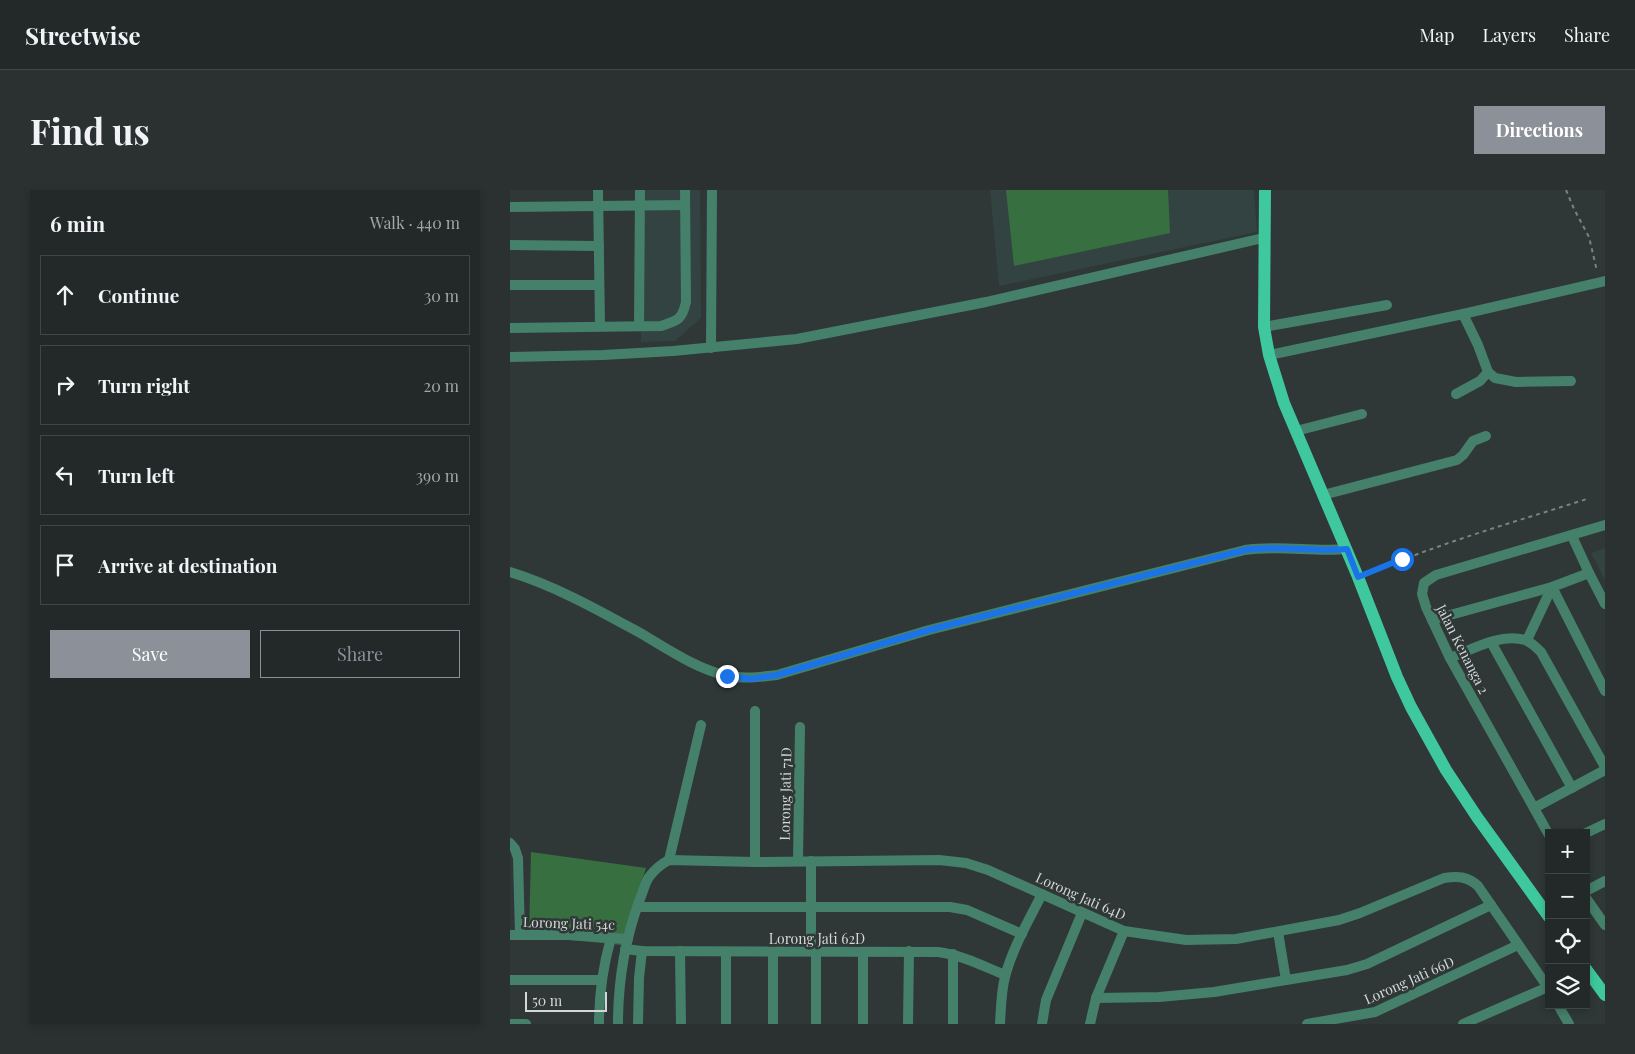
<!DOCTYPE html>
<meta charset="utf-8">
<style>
:root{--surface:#232929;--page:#2b3131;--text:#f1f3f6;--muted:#a3a6a8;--line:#404546;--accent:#8c9099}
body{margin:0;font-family:"Playfair Display",serif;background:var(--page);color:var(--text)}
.controls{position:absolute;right:15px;bottom:15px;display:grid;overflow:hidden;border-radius:0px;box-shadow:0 2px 8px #0003}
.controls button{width:45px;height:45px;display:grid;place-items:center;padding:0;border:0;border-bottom:1px solid var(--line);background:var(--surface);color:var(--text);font:25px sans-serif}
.scale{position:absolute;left:15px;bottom:12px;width:82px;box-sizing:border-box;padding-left:5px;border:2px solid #d3d8d7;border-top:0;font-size:14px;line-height:18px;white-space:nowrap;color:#d3d8d7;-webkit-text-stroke:4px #2f3737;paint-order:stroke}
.stop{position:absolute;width:15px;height:15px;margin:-11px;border:4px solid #1a73e8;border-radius:50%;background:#fff}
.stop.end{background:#1a73e8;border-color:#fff;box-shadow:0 1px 5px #0008}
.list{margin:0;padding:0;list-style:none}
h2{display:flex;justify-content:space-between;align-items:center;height:65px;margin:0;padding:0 20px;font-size:21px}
h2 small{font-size:16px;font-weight:400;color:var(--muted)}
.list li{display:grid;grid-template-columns:32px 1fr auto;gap:15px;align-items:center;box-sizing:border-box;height:80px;margin:0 10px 10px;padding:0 10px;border:1px solid var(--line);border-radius:0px}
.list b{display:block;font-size:19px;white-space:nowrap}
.list em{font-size:16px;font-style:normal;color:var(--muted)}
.actions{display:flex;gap:10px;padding:15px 20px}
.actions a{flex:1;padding:11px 0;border:1px solid var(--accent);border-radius:0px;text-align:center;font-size:18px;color:var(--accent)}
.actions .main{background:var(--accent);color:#fff}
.icon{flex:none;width:28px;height:28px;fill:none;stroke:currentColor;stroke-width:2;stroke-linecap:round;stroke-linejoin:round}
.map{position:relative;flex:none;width:1095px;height:834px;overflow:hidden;border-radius:0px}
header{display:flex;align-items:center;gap:30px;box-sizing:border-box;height:70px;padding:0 25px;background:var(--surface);border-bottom:1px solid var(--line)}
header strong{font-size:24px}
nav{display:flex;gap:28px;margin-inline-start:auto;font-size:18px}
.intro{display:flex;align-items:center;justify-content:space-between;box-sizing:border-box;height:120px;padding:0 30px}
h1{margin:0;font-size:35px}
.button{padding:12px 22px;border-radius:0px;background:var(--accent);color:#fff;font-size:18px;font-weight:700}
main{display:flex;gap:30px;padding:0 30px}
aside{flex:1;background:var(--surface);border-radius:0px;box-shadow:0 2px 8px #0003}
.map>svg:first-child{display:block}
.built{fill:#334342}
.green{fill:#386f40}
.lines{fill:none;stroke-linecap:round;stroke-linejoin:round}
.path{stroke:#7b8282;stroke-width:2;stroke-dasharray:4 4;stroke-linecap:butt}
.minor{stroke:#45806a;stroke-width:10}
.major{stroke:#3fc89d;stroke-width:12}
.route{stroke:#1a73e8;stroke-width:6}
.labels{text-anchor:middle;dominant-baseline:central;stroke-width:5;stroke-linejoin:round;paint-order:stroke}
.street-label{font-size:14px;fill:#d3d8d7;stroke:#2f3737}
</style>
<header>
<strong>Streetwise</strong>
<nav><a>Map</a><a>Layers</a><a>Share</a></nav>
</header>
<div class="intro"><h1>Find us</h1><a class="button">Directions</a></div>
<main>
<aside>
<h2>6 min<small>Walk · 440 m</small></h2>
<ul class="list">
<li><svg class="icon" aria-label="ahead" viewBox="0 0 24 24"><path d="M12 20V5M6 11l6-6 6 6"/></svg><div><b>Continue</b></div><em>30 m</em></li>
<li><svg class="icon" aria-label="right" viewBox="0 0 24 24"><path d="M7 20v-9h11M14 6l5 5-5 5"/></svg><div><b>Turn right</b></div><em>20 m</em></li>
<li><svg class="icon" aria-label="left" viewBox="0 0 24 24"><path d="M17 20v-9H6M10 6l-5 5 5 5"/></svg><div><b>Turn left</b></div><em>390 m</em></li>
<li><svg class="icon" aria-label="arrive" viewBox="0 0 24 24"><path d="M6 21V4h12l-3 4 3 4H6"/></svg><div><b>Arrive at destination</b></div></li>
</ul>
<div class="actions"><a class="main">Save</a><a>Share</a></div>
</aside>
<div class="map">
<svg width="1095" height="834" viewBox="0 0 1095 834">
<rect width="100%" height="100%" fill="#2f3737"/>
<g class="built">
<path d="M128,0H190L191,128L165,151L131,152Z"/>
<path d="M480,0H744L747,42L489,96Z"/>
<path d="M1095,358V390L1081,363Z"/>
</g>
<g class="green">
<path d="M496,0H658L660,43L504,76Z"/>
<path d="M21,662L136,678L112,755L19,746Z"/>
</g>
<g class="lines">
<g class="path">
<path d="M1056,0L1064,19L1079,47L1087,81"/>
<path d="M860,383C930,353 1004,332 1077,309"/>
</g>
<g class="minor">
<path d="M88,0L90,136"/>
<path d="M0,17L175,15"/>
<path d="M0,55L89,56"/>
<path d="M0,95H89"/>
<path d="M953,124L968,155L978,182L985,188L1006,192L1061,191"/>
<path d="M129,136L130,0"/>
<path d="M754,137L877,115"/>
<path d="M0,138L151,136C168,130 172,130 176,112L175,0"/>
<path d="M201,158L202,0"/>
<path d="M759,165L953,124L1095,91"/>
<path d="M0,167L93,165L163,161L287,149L476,112L753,48"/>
<path d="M946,204L970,191L978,182"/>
<path d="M786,241L852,224"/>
<path d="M813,305L947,270L953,265L963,251L976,246"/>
<path d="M1062,346L1079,383L1095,414"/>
<path d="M0,382C46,396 90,421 132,444C159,460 187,479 218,486C235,489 250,487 267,485L419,440L735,360C770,355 802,362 837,359"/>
<path d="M922,430L1042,397L1095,501"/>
<path d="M1017,450L1042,397L1079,383"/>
<path d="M981,452L1062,598"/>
<path d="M940,468C963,459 990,443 1015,450C1021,452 1027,458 1031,462L1095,577"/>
<path d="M245,521V672"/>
<path d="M1024,618L1095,580"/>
<path d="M1076,643L1095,634"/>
<path d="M1039,645L940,468L916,417L912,404L914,393L926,385L1095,335"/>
<path d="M0,653L5,659L8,668L10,745"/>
<path d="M159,670L191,535"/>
<path d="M288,671L290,537"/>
<path d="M1076,701L1095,691"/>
<path d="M1076,708L1095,735"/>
<path d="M127,717H440L457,720L512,744"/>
<path d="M768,742L776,790"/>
<path d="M0,745H58L118,749"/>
<path d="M115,759L132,761L428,762C452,765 473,776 495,785"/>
<path d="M170,761L171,834"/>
<path d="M301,761V671"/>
<path d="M216,762V834"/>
<path d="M263,762V834"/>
<path d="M306,762V834"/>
<path d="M0,790H92"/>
<path d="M586,808L649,807L704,802L837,780L857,774L981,715"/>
<path d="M1048,815L1059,834"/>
<path d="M0,834H16"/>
<path d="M89,834C89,804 93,776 101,748"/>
<path d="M108,834C108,791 115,749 130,709C133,702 135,693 139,687C145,679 151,674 159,670L245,672L429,670L456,673L478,680L614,741L676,750L726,749L829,730L850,723L934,688C948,686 957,686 968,696L1039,799"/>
<path d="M128,834L129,788L132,761"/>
<path d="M353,834V762"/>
<path d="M398,834L399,761"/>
<path d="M443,834V764"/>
<path d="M490,834C491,818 491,802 495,787C502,759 519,730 532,704"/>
<path d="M532,834L536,810L572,723"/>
<path d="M580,834L586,808L614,741"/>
<path d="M797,834L865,822L1008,755"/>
<path d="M953,834L1038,797"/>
</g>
<g class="major">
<path d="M755,0L754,137L759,165L774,213L848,387L887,487L901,517L936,580L967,627L1039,727"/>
<path d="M1076,779L1095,805"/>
</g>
</g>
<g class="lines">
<path class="route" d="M217,486L241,489L267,485L419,440L735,360C769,355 803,362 837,359L848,387L892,369"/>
</g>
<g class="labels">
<g class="street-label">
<text transform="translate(953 459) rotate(63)">Jalan Kenanga 2</text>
<text transform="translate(275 604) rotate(-89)">Lorong Jati 71D</text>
<text transform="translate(571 706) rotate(24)">Lorong Jati 64D</text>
<text transform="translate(59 733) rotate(2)">Lorong Jati 54c</text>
<text x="307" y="748">Lorong Jati 62D</text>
<text transform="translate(899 790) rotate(-24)">Lorong Jati 66D</text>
</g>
</g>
</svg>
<div class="controls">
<button>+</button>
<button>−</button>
<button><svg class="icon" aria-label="locate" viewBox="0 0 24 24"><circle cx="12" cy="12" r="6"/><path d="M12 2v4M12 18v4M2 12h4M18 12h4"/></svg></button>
<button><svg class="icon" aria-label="layers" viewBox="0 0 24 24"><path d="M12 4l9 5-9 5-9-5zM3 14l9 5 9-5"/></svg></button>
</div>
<div class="scale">50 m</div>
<div class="stop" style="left:892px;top:369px"></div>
<div class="stop end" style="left:217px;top:486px"></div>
</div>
</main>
